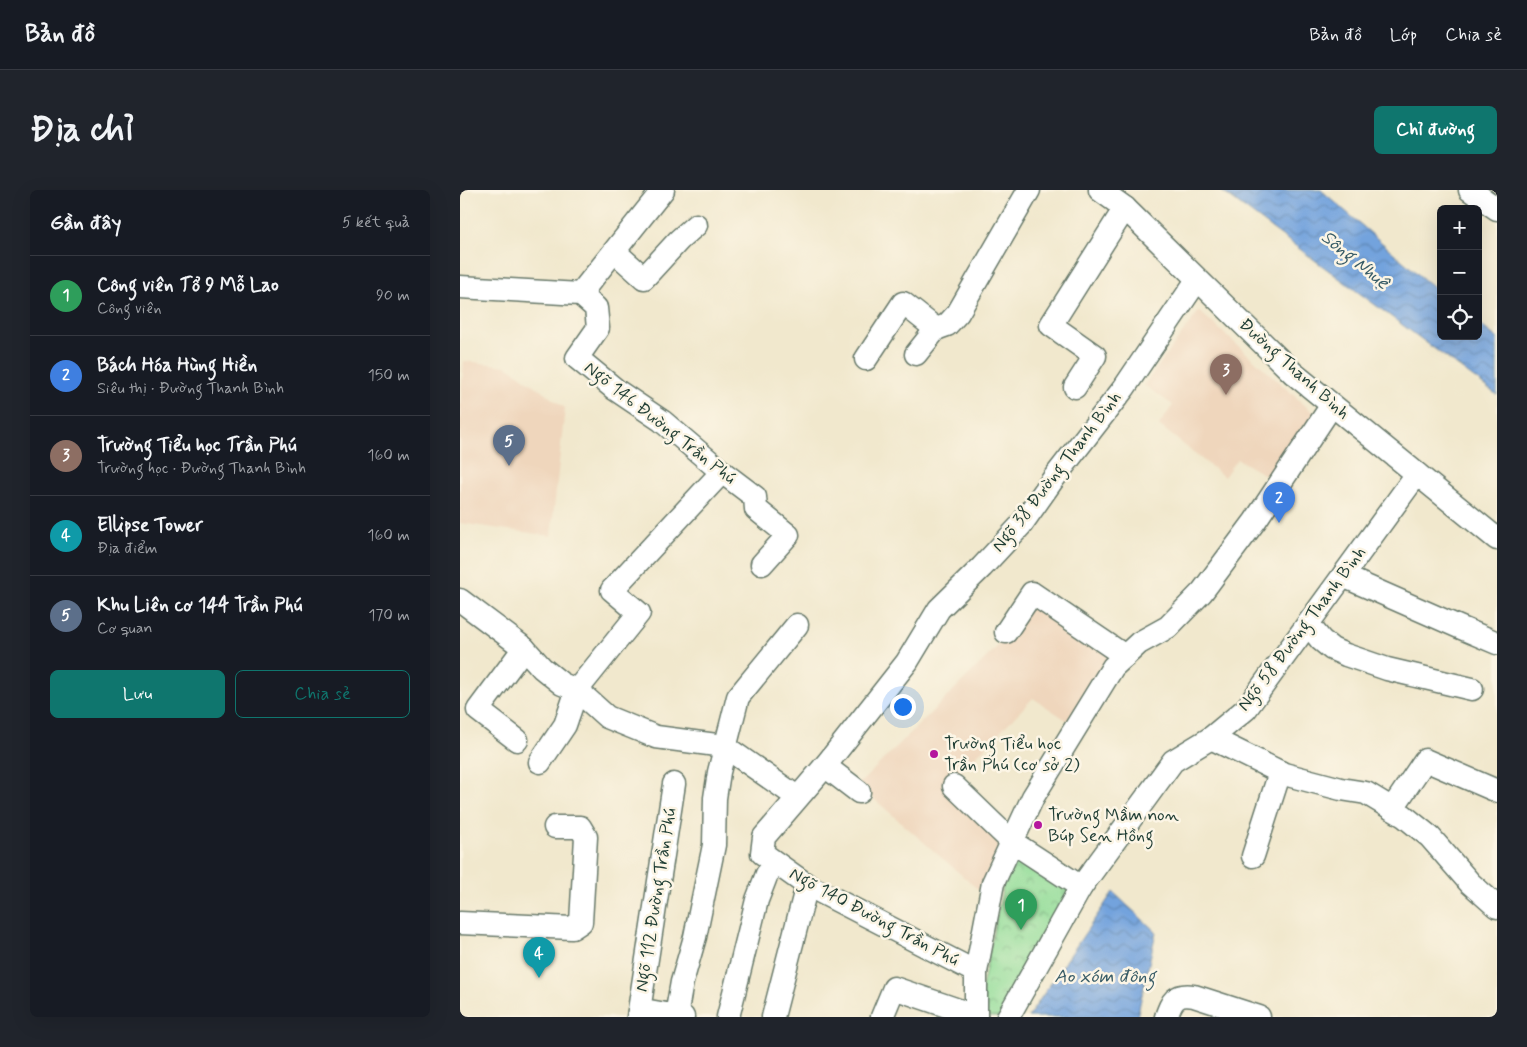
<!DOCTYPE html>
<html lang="vi">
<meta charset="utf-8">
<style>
:root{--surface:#171b24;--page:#20242c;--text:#f1f3f6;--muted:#9ea1a6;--line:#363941;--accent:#0f766e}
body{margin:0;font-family:Mynerve,sans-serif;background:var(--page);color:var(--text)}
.controls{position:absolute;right:15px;top:15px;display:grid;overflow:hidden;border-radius:8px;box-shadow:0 5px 20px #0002}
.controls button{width:45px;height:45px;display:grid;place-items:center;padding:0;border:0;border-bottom:1px solid var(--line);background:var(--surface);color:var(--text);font:25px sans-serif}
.you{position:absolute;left:442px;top:516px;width:18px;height:18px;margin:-12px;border:4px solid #fff;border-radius:50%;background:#1a73e8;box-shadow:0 0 0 8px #1a73e833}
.badge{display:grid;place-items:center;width:32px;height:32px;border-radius:50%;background:var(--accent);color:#fff;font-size:16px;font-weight:700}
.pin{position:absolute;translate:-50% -41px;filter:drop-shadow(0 1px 2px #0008)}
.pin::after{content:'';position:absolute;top:26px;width:18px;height:15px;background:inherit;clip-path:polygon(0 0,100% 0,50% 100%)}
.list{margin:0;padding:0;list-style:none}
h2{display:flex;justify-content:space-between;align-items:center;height:65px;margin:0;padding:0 20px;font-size:21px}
h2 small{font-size:16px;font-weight:400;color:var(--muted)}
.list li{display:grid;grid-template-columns:32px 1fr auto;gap:15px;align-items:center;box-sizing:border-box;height:80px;padding:0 20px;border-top:1px solid var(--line)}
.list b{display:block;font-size:19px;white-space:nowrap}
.list p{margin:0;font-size:16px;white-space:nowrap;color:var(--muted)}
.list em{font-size:16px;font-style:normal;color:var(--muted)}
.actions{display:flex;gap:10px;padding:15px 20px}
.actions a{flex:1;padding:11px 0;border:1px solid var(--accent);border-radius:8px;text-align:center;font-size:18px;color:var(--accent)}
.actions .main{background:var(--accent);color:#fff}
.icon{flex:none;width:28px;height:28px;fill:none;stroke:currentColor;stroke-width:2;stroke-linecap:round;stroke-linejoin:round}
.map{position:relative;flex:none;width:1037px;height:827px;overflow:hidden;border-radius:8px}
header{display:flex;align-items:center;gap:30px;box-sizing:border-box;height:70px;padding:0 25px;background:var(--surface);border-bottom:1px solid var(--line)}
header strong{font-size:24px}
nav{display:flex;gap:28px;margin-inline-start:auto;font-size:18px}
.intro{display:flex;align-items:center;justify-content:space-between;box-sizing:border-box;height:120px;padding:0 30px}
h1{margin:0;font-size:35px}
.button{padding:12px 22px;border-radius:8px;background:var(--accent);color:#fff;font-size:18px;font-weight:700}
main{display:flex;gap:30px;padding:0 30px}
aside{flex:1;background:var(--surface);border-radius:8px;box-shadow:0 5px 20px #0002}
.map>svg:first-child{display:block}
.built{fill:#efd6bc}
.park{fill:url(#park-crowns);stroke:#598d66}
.water{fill:url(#water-waves);stroke:#497088}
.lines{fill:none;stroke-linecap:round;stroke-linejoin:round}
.minor-casing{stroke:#68796a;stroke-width:25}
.minor{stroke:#fff;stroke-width:22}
.poi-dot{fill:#b5179e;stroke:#fcf5e5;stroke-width:2}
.labels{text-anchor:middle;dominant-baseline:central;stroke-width:5;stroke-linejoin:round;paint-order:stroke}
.street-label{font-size:18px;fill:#1f3d34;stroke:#fcf5e5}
.poi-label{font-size:18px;fill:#1f3d34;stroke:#fcf5e5;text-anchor:start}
.water-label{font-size:19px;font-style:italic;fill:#385c67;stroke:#fcf5e5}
</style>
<header>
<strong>Bản đồ</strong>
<nav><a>Bản đồ</a><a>Lớp</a><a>Chia sẻ</a></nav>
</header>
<div class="intro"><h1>Địa chỉ</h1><a class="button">Chỉ đường</a></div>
<main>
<aside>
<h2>Gần đây<small>5 kết quả</small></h2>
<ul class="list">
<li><span class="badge" style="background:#2e9e5b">1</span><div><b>Công viên Tổ 9 Mỗ Lao</b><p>Công viên</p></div><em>90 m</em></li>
<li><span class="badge" style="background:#3f7fe0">2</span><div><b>Bách Hóa Hùng Hiền</b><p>Siêu thị · Đường Thanh Bình</p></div><em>150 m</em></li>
<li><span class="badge" style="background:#8d6e63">3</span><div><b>Trường Tiểu học Trần Phú</b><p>Trường học · Đường Thanh Bình</p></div><em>160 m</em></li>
<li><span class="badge" style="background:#0f9aa8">4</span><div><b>Ellipse Tower</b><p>Địa điểm</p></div><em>160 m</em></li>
<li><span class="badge" style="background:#5c6f8a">5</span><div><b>Khu Liên cơ 144 Trần Phú</b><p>Cơ quan</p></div><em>170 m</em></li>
</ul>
<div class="actions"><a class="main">Lưu</a><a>Chia sẻ</a></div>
</aside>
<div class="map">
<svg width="1037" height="827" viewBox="0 0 1037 827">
<defs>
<pattern id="park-crowns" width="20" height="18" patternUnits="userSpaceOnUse" patternTransform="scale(1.25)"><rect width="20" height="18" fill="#93dd99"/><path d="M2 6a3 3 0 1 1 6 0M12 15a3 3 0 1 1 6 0" fill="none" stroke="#77b47e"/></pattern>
<pattern id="water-waves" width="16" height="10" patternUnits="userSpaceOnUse" patternTransform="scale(1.25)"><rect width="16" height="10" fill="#73a3dd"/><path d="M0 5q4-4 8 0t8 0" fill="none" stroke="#5e86b4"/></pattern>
</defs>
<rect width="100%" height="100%" fill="#fcf5e5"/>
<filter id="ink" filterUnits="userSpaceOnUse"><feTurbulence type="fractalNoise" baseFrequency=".02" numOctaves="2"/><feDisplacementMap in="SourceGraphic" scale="10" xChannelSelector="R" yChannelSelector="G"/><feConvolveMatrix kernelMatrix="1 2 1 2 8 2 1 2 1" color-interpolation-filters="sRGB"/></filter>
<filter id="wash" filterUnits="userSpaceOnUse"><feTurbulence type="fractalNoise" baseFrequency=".0096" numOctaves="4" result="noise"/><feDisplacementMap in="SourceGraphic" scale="20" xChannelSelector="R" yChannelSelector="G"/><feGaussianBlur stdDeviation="1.12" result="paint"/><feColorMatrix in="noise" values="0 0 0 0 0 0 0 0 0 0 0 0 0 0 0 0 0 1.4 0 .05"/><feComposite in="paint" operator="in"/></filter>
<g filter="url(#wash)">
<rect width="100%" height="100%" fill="#f1e8cd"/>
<g class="built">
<path d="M739,121L856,225L814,290L777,269L764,287L699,235L713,215L684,195Z"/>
<path d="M4,171L47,176L105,218L91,346L0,333V219Z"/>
<path d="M572,405L656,462L611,533L573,508L488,595L548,653L521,702L398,595L538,456Z"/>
</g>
<path class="park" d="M552,652L621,697L548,827H516Z"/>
<g class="water">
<path d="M760,0H861L981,104V146H1018V133L1037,148V205Z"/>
<path d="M653,702L696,742L677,827H568Z"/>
</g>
</g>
<g filter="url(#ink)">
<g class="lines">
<g class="minor-casing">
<g id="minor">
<path d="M640,0L665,18L833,183L1037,349"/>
<path d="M1010,0L1037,19"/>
<path d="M155,62L184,88L219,50L236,35"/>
<path d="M0,97L120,104L136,118L138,138L117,168L156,200L202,231L262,282L295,307L296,319L328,345L302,374"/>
<path d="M120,104L203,0"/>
<path d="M456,164L476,139L487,135L498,123L569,0"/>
<path d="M406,169L443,113L476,139"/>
<path d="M615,197L635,166L591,135L665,18"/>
<path d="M883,386L999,437L1037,453"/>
<path d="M0,410L64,458L82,478L102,494L117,500L147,527L196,547L264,556L337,607"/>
<path d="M848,434L861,450L872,459L886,465L927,479L1012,499"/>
<path d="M546,442L572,403L665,466"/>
<path d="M751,548L824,584L881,599L906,603L944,626L970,647L1010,693L1037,717"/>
<path d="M57,550L18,520L64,458"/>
<path d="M80,572L105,535L117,500L179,423L152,400L262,282"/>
<path d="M365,576L399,602"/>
<path d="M494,596L552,652L621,697"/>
<path d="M932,619L965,570L1037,601"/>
<path d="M793,666L820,582"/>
<path d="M0,733L112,738L121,732L126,647L120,637H95"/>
<path d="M516,782L347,695L302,663L304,647L365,576L447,472L479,419L522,377L561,335L594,288L664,198L737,90"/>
<path d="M179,822L189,821L223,827"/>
<path d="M216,826L222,792L235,747L254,655L255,608L259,582L278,507L337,435"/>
<path d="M178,827L214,594"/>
<path d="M268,827L297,710L307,684L317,674"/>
<path d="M313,827L347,695"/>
<path d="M422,827L434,798L516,826"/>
<path d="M516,827V782L533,693L573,607L653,477L679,453L708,437L742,402L795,331L872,215"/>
<path d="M548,827L621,697L713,571L751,548L786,519L957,284"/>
<path d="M706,827C712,811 715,803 734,806L799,827"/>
</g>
</g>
<use href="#minor" class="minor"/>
</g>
</g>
<g class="poi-dot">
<circle cx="474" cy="564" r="5"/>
<circle cx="578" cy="635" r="5"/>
</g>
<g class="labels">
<g class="street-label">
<text transform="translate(834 179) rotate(42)">Đường Thanh Bình</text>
<text transform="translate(200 233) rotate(38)">Ngõ 146 Đường Trần Phú</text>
<text transform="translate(597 282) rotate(-52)">Ngõ 38 Đường Thanh Bình</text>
<text transform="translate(842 439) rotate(-53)">Ngõ 58 Đường Thanh Bình</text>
<text transform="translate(196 710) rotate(-81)">Ngõ 112 Đường Trần Phú</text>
<text transform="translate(414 727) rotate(28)">Ngõ 140 Đường Trần Phú</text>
</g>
<g class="poi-label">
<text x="484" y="554">Trường Tiểu học<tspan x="484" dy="21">Trần Phú (cơ sở 2)</tspan></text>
<text x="588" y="625">Trường Mầm non<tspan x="588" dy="21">Búp Sen Hồng</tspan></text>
</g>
<g class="water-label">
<text transform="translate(895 70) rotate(39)">Sông Nhuệ</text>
<text x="645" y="786">Ao xóm đông</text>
</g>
</g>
</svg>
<div class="controls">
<button>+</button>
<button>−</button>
<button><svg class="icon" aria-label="locate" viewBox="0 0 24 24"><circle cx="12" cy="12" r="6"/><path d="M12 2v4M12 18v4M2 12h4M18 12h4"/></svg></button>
</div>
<div class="you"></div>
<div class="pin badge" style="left:561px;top:740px;background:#2e9e5b">1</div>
<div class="pin badge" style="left:819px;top:333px;background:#3f7fe0">2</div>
<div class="pin badge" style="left:766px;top:205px;background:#8d6e63">3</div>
<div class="pin badge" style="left:79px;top:788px;background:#0f9aa8">4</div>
<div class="pin badge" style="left:49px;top:276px;background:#5c6f8a">5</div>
</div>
</main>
